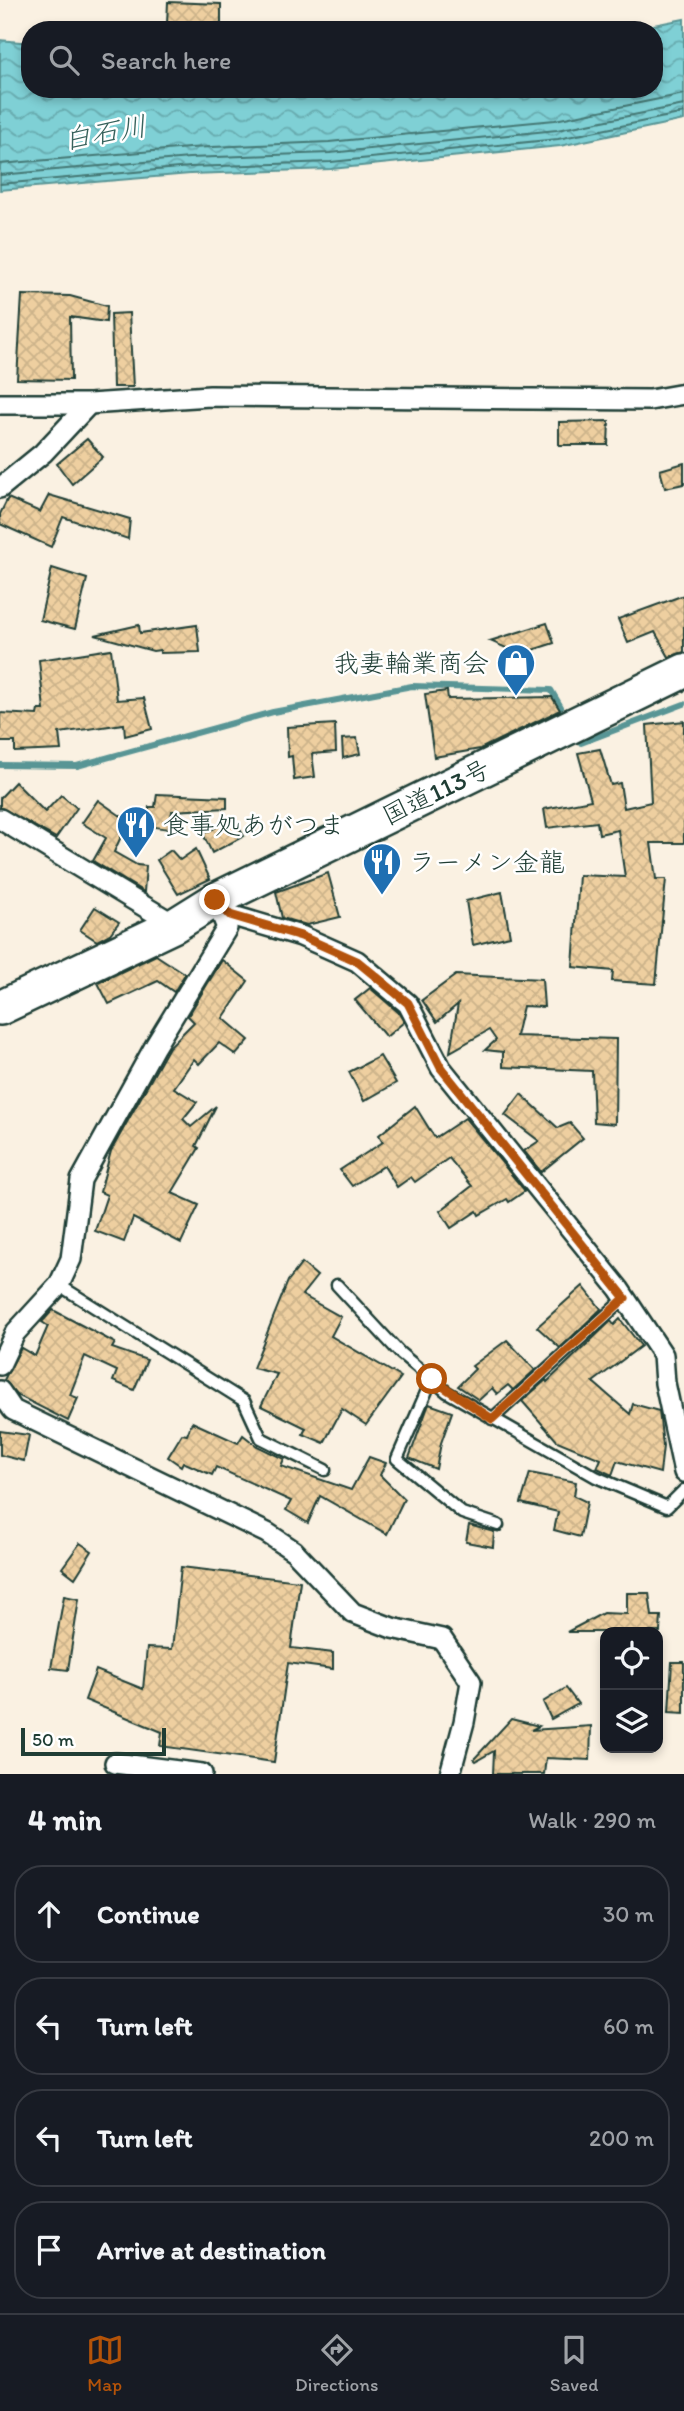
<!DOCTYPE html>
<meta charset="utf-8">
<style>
:root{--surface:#171b24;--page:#242831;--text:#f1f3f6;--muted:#9ea1a6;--line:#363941;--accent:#b45309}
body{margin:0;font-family:Itim,"Klee One",sans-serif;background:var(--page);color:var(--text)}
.controls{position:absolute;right:21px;bottom:21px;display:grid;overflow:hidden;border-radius:14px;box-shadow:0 4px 10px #0003}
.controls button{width:63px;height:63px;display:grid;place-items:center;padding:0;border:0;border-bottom:2px solid var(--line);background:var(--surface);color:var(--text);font:35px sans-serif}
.scale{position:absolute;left:21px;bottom:18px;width:145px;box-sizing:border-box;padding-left:7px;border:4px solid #1f3d34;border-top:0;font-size:19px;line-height:24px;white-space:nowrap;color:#1f3d34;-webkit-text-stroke:5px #fff;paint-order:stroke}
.stop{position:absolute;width:21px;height:21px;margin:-16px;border:5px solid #b45309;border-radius:50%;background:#fff}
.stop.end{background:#b45309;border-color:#fff;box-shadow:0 2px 7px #0008}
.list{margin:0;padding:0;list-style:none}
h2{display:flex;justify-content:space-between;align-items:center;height:91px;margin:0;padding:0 28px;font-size:30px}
h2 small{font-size:23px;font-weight:400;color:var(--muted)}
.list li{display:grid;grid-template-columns:46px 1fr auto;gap:21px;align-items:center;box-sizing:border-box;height:98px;margin:0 14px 14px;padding:0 14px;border:2px solid var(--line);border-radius:28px}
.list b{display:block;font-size:26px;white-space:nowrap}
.list em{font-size:23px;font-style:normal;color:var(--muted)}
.icon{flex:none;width:38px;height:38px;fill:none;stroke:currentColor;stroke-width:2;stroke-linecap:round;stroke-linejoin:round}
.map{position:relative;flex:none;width:684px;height:1774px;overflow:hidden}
.search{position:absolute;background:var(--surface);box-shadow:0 4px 10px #0003;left:21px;right:21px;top:21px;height:77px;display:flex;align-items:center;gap:18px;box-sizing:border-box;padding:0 24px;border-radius:28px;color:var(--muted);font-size:26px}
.sheet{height:539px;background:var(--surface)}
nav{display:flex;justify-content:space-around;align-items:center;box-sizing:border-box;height:98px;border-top:2px solid var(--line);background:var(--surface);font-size:19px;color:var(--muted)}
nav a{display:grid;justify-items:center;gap:4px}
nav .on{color:var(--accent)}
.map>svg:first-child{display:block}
.water{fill:url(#water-waves);stroke:#599595;stroke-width:2}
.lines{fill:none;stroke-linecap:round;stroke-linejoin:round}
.shore{stroke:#457874;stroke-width:2}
.stream{stroke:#599595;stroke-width:6}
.building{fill:url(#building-cross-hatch);stroke:#1f3d34;stroke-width:2}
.lane-casing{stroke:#1f3d34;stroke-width:15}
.street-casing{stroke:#1f3d34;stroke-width:24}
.highway-casing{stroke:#1f3d34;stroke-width:38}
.lane{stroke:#fff;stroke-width:10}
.street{stroke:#fff;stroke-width:19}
.highway{stroke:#fff;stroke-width:33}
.route{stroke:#b45309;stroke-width:9}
.labels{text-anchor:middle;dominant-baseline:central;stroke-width:5;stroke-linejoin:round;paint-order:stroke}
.poi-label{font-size:26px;fill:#1f3d34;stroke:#fff;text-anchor:start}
.street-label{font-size:26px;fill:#1f3d34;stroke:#fff}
.water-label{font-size:28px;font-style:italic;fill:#37625c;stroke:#fff}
</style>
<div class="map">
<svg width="684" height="1774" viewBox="0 0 684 1774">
<defs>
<pattern id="water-waves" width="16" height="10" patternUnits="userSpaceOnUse" patternTransform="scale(1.75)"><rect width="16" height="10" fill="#7fd0d5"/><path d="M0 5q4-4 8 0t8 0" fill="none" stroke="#67aaae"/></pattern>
<pattern id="building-cross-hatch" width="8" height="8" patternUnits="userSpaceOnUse" patternTransform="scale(1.75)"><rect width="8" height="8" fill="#eecfa0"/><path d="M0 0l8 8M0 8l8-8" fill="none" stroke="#ccb38a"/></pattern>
</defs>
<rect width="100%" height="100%" fill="#faf1e2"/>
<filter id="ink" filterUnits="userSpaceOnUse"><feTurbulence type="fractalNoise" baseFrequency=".0143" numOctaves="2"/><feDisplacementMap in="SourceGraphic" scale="14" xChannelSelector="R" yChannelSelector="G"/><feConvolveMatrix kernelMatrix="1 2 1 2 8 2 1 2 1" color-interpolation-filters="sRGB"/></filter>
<g filter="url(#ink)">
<path class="water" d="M684,19V120L560,146L331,169L190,174L0,190V40L30,43V89H654V30H628Z"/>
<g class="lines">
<g class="shore">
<path d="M0,164L189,148L329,142L555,120L684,94"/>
<path d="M0,175L189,158L330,153L557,130L684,105"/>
<path d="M0,184L190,167L331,162L558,139L684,113"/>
</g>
<g class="stream">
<path d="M579,739L581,743L684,704"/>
<path d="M0,765L77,766L273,712L412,686L551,690L561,707"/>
</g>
</g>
<g class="building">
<path d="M168,2L221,4V26L167,24Z"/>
<path d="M22,295L70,296L107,306L106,322L70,317L71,380L17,379Z"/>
<path d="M129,313L133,387H113L111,314Z"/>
<path d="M609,421L608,445H559V422Z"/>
<path d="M87,439L103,457L72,484L57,464Z"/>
<path d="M684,463V484L665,488L660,470Z"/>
<path d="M49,495L130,519L128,539L63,517L51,547L0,524V514L8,498L40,512Z"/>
<path d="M52,568L87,579L75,629L40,620Z"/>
<path d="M684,595V652L669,657L655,632L628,643L618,619Z"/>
<path d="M547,623L554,643L520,654L490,641Z"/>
<path d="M139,625L140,633L197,625L200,652L160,653V650L153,651L95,635Z"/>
<path d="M111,649L117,700L144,698L152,729L125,736L124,724L59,733L61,750L15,752V742H0V713L37,715L38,710H44L39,660Z"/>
<path d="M447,691L448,699L552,697L560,710L480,749L434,757L425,694Z"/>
<path d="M684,721V843H651L656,879H666L656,984L612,981L613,971L573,967L579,875L625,877L618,830L599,834L597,822L547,828L544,809L591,800L578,753L600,749L611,785L620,783L624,808L651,802L647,725Z"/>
<path d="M335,724L336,752L312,754L315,777L294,780L292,756L288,757L287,727Z"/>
<path d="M357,738L360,754L343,758L342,739Z"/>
<path d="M15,782L45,812L61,795L77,808L56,838L0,807V798Z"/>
<path d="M157,794L227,797V808L172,811L169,829L147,826L149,807H155Z"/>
<path d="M98,800L128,821L114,852L137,865L146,866L144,892L93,861L106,838L82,823Z"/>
<path d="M233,818L244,836L212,853L203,834Z"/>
<path d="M196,849L210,879L178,894L157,860L171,850L180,860Z"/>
<path d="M328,873L340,917L307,925L282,918L276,892Z"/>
<path d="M502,892L510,936L473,945L466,901Z"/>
<path d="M95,907L119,922L110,934L97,941L80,930Z"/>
<path d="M156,955L185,974L174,992L158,981L109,1004L98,983Z"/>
<path d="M222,960L248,981L223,1018L249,1040L236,1055L219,1043L199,1064L194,1059L174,1088L197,1102L183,1119L191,1127L216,1106L196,1146L199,1148L172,1193L199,1205L181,1243L133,1218L124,1242L95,1231L107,1195L100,1192L111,1151L169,1047L194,1022L188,1016Z"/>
<path d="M456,975L542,979L544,1007L523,1006L516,1036L616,1039L615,1124L594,1122L592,1071L503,1067V1052L485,1050L496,1040L489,1030L450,1052L458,1004L437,1022L422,1000Z"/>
<path d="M370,988L398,1012L404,1022L386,1037L355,1000Z"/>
<path d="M380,1056L396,1083L364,1101L349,1072Z"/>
<path d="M521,1094L558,1128L570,1123L583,1138L541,1172L524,1151L539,1141L505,1115Z"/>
<path d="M415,1106L435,1138L465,1118L525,1191L509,1202L507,1199L479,1215L477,1211L451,1228L440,1211L472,1186L449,1158L415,1182L411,1177L397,1187L384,1166L352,1186L340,1170L383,1142L379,1135Z"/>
<path d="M302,1263L317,1276L302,1295L341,1317L331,1336L401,1377L366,1425L342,1409L324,1443L303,1434L306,1428L261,1406L277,1374L253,1368L288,1281Z"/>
<path d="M583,1286L601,1309L560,1348L537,1327Z"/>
<path d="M53,1310L115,1343L112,1348L147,1360L134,1390L113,1381L117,1371L85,1356L70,1395L78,1398L68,1421L17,1395L4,1380L6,1376L21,1348L35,1356L48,1326L42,1322Z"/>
<path d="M620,1319L641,1346L593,1382L630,1414L633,1404L659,1411L663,1446L660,1473L617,1461L612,1475L597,1468L601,1459L557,1441L522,1401L546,1380L547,1382L611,1321L614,1325Z"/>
<path d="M507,1340L535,1370L513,1390L508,1385L497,1394L492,1388L479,1400L458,1386L475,1369L472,1366Z"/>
<path d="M429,1404L452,1412L441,1443L436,1469L409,1458Z"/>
<path d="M192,1422L238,1443L243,1435L257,1446L284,1459L281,1466L351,1490L369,1457L386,1463L380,1475L404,1499L387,1534L320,1496L308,1523L286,1510L291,1501L216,1467L212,1475L183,1462L181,1466L168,1457L182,1434L187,1435Z"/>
<path d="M0,1431L29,1435L24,1461L0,1455Z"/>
<path d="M530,1473L576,1482L574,1496L587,1502L580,1537L554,1530L558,1512L521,1503Z"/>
<path d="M469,1525L494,1532L493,1547L466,1542Z"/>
<path d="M80,1543L92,1551L75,1578L62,1568Z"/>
<path d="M181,1567L300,1581L291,1648L333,1653V1669L288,1663L274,1762L160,1746L162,1732L85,1700L96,1670L143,1689L147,1648L172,1649Z"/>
<path d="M627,1593H649L652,1616H661L660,1632H567L603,1613L627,1614Z"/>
<path d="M64,1596L79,1599L68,1670L51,1668Z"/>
<path d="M672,1662H684V1713L669,1712Z"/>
<path d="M566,1688L578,1704L551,1719L543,1702Z"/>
<path d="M511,1719L539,1726L531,1730L591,1726L590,1760L546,1758L544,1774H493L494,1751L476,1761L474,1759Z"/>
</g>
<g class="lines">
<g class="lane-casing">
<g id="lane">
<path d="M59,1285L244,1401L261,1438L325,1470"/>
<path d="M337,1285L400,1353L447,1392L596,1477L667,1507L684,1490"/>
<path d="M432,1379L397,1459L462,1513L498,1525"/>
<path d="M492,1419L625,1298"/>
</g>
</g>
<g class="street-casing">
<g id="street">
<path d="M0,404H89L210,396L650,400L684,394"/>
<path d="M0,488L43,453L89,404"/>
<path d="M0,819L175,925"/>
<path d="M215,900L230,915L301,936L357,961L408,1004L441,1068L619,1289L663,1355L665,1383L684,1472"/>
<path d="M0,1365L15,1333L59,1285L71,1259L81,1180L155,1046L227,928L218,906"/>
<path d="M0,1391L13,1410L267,1533L294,1551L353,1613L392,1628L442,1639L471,1682L464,1722L450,1774"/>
<path d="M115,1763L202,1774"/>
</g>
</g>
<g class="highway-casing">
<path id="highway" d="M0,1008L175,925L215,900L684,671"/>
</g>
<use href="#lane" class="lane"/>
<use href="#street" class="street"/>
<use href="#highway" class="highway"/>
</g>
</g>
<g class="lines" filter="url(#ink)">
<path class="route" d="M215,900L230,915L301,936L357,961L408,1003L441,1068L625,1298L492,1419L432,1379"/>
</g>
<defs>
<g id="shop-pin" transform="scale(2.0125)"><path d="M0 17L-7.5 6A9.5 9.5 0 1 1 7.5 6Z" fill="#1f6fb2" stroke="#fff"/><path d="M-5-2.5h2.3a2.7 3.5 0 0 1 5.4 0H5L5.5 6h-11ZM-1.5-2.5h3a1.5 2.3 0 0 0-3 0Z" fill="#fff"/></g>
<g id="restaurant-pin" transform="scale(2.0125)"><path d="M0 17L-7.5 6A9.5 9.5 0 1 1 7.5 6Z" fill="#1f6fb2" stroke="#fff"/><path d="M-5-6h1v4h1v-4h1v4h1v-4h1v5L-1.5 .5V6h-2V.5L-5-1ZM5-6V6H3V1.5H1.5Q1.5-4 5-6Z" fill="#fff"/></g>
</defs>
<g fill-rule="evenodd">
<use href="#shop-pin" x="516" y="663"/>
<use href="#restaurant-pin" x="136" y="825"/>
<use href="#restaurant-pin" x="382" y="862"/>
</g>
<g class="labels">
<g class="poi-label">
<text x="489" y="663" text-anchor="end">我妻輪業商会</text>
<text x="163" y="825">食事処あがつま</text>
<text x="409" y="862">ラーメン金龍</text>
</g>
<g class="street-label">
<text transform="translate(436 792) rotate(-26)">国道113号</text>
</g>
<g class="water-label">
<text transform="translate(105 132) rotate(-10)">白石川</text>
</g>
</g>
</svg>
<div class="controls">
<button><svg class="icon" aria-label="locate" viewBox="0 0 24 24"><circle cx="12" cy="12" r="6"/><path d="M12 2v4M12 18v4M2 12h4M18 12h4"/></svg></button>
<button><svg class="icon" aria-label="layers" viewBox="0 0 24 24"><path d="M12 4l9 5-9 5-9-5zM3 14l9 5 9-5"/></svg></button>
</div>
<div class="scale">50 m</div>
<div class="stop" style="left:432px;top:1379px"></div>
<div class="stop end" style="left:215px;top:900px"></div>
<div class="search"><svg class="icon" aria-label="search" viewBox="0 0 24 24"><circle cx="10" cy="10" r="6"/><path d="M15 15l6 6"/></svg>Search here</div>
</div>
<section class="sheet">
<h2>4 min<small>Walk · 290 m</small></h2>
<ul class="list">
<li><svg class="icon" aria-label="ahead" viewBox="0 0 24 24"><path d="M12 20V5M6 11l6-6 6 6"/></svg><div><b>Continue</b></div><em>30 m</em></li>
<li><svg class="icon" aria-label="left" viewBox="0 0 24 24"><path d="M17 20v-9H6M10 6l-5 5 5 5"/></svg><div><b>Turn left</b></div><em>60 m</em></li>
<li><svg class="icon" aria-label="left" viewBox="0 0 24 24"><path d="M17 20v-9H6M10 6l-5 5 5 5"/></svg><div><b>Turn left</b></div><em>200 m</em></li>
<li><svg class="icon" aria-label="arrive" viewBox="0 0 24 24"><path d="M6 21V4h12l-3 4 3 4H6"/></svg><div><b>Arrive at destination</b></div></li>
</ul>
</section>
<nav>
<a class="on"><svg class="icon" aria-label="map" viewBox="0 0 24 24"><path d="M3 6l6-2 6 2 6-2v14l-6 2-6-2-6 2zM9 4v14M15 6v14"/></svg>Map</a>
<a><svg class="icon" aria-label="directions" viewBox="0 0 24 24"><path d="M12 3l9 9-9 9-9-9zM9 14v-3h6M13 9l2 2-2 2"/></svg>Directions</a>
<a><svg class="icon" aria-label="saved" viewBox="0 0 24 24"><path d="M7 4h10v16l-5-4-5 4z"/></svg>Saved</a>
</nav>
